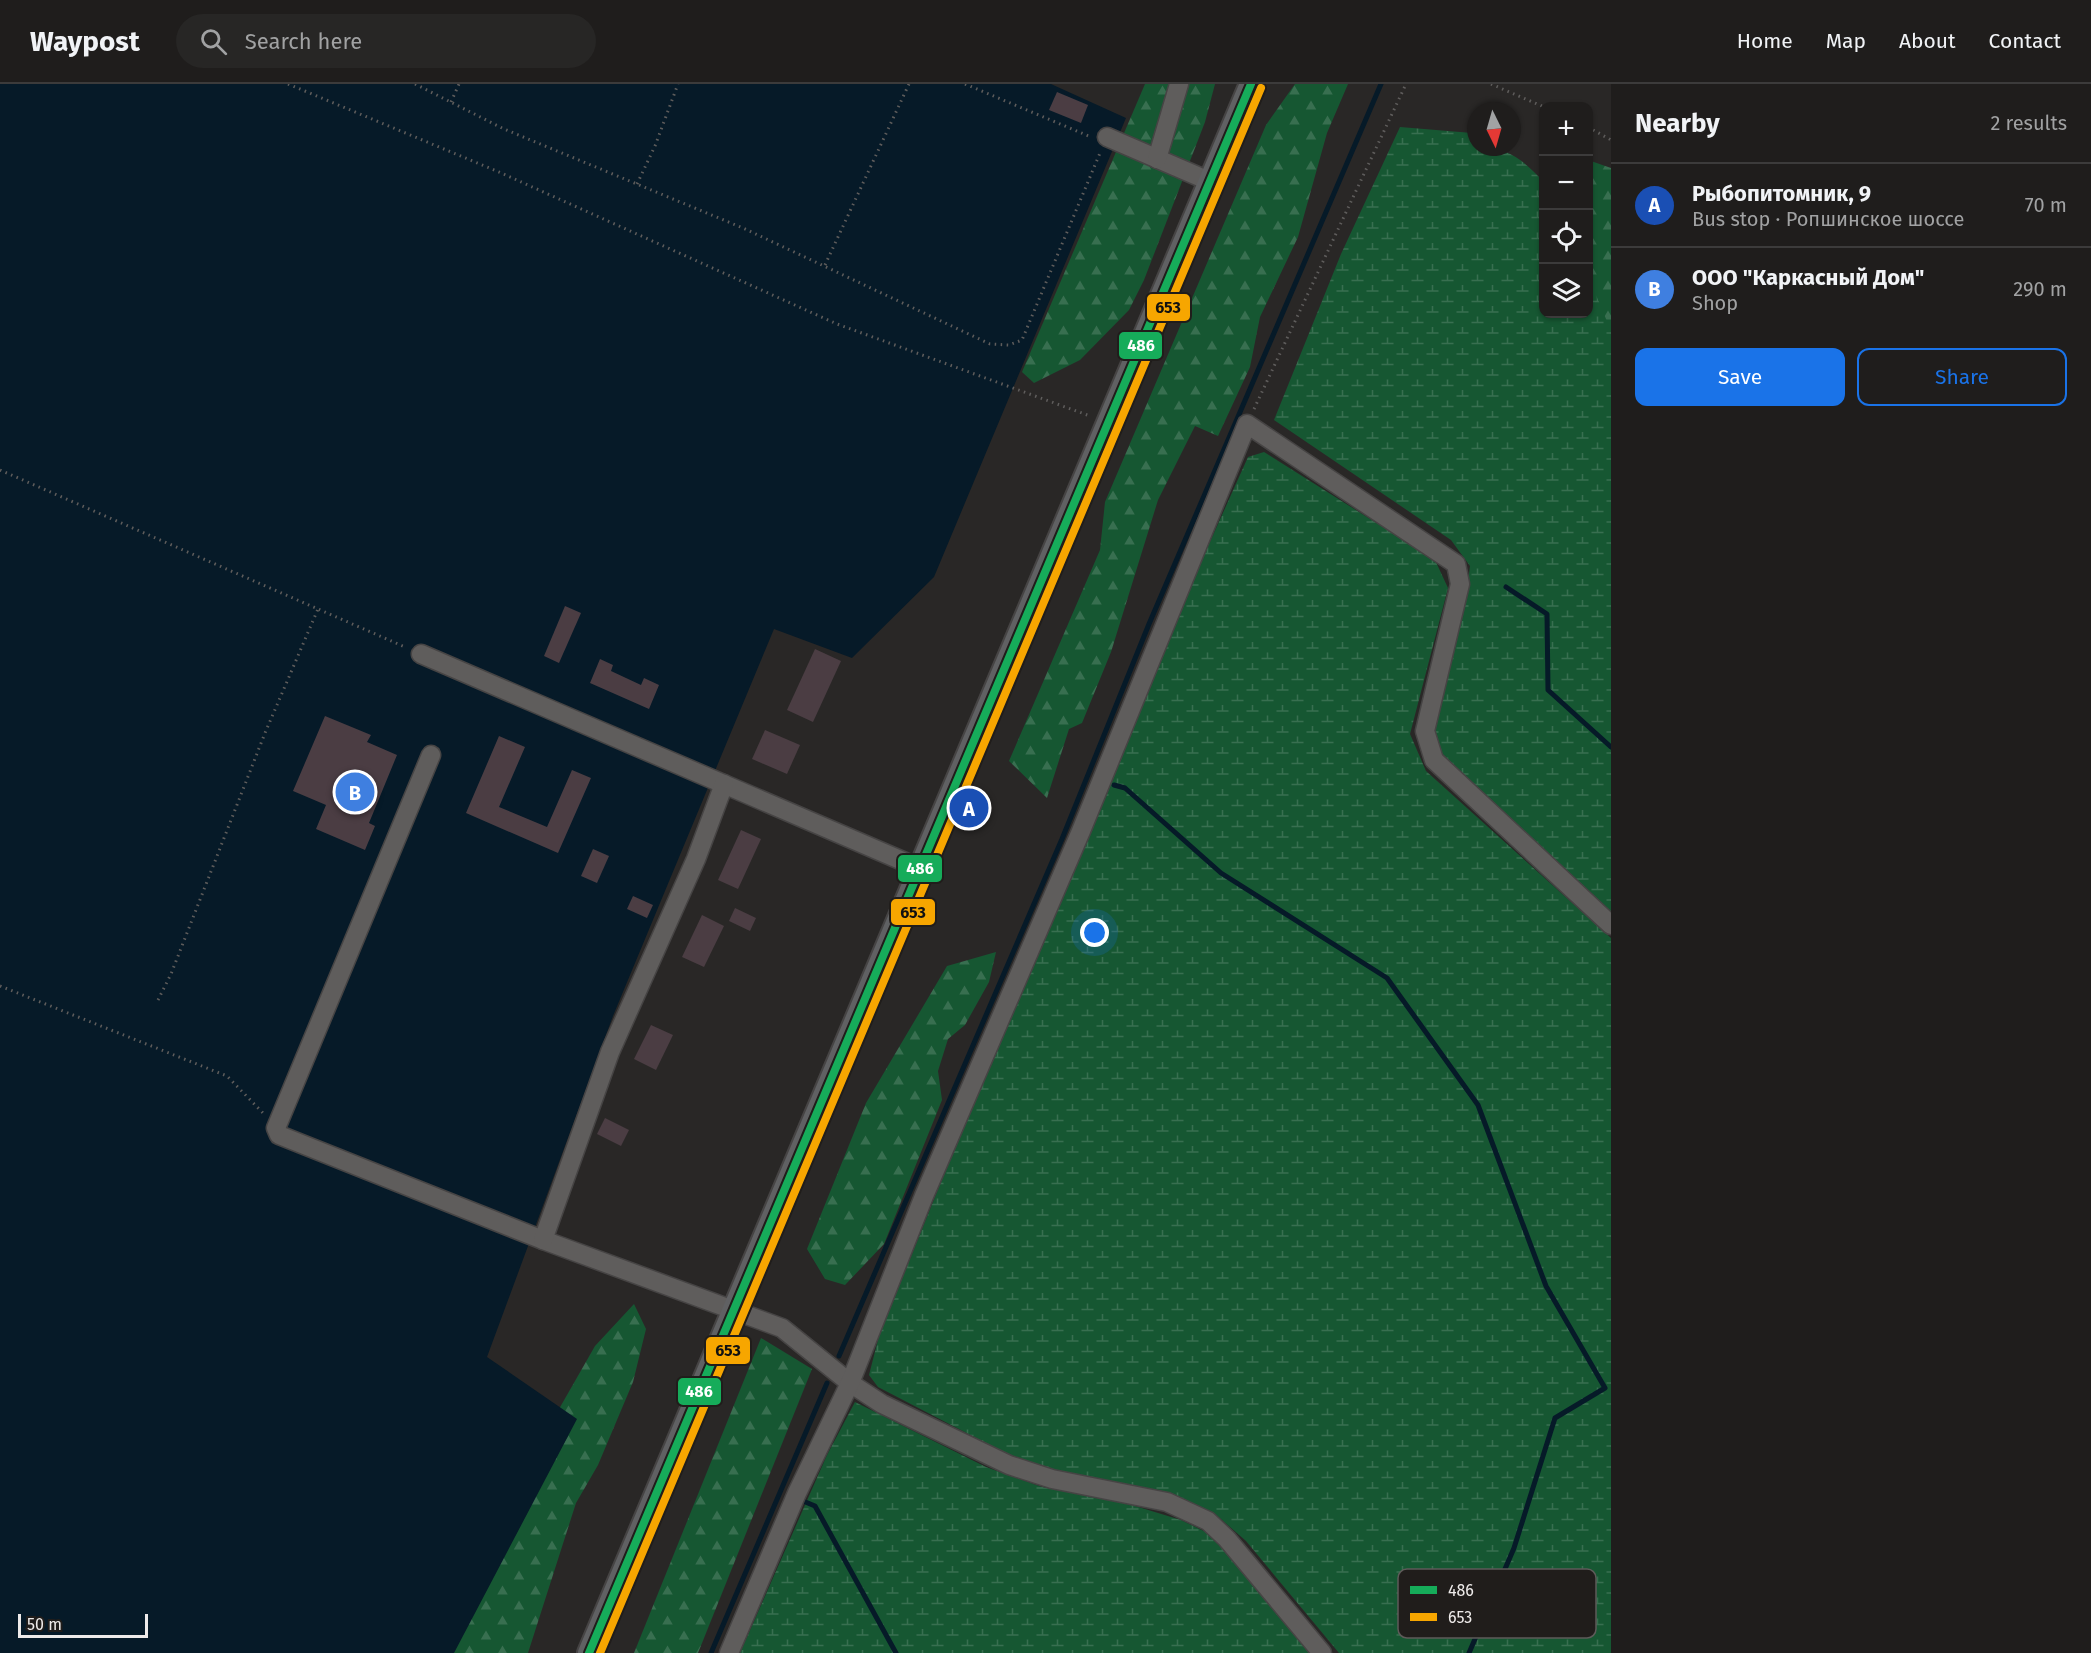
<!DOCTYPE html>
<meta charset="utf-8">
<style>
:root{--surface:#1f1d1c;--page:#272625;--text:#f1f3f6;--muted:#a1a2a3;--line:#3c3b3b;--accent:#1a73e8}
body{margin:0;font-family:"Fira Sans",sans-serif;background:var(--page);color:var(--text)}
.controls{position:absolute;right:18px;top:18px;display:grid;overflow:hidden;border-radius:12px;box-shadow:0 2px 4px #0004}
.controls button{width:54px;height:54px;display:grid;place-items:center;padding:0;border:0;border-bottom:2px solid var(--line);background:var(--surface);color:var(--text);font:30px sans-serif}
.compass{position:absolute;left:1467px;top:18px;width:54px;height:54px;border-radius:50%;background:var(--surface);box-shadow:0 2px 4px #0004;rotate:175deg}
.scale{position:absolute;left:18px;bottom:15px;width:130px;box-sizing:border-box;padding-left:6px;border:3px solid #eeebea;border-top:0;font-size:16px;line-height:21px;white-space:nowrap;color:#eeebea;-webkit-text-stroke:4px #201d1b;paint-order:stroke}
.you{position:absolute;left:1095px;top:849px;width:21px;height:21px;margin:-15px;border:4px solid #fff;border-radius:50%;background:#1a73e8;box-shadow:0 0 0 9px #1a73e833}
.badge{display:grid;place-items:center;width:39px;height:39px;border-radius:50%;background:var(--accent);color:#fff;font-size:20px;font-weight:700}
.pin{position:absolute;translate:-50% -50%;border:3px solid #fff;box-shadow:0 2px 6px #0006}
.list{margin:0;padding:0;list-style:none}
h2{display:flex;justify-content:space-between;align-items:center;height:78px;margin:0;padding:0 24px;font-size:26px}
h2 small{font-size:20px;font-weight:400;color:var(--muted)}
.list li{display:grid;grid-template-columns:39px 1fr auto;gap:18px;align-items:center;box-sizing:border-box;height:84px;padding:0 24px;border-top:2px solid var(--line)}
.list b{display:block;font-size:22px;white-space:nowrap}
.list p{margin:0;font-size:20px;white-space:nowrap;color:var(--muted)}
.list em{font-size:20px;font-style:normal;color:var(--muted)}
.actions{display:flex;gap:12px;padding:18px 24px}
.actions a{flex:1;padding:14px 0;border:2px solid var(--accent);border-radius:12px;text-align:center;font-size:21px;color:var(--accent)}
.actions .main{background:var(--accent);color:#fff}
.icon{flex:none;width:33px;height:33px;fill:none;stroke:currentColor;stroke-width:2;stroke-linecap:round;stroke-linejoin:round}
.map{position:relative;flex:none;width:1611px;height:1569px;overflow:hidden}
header{display:flex;align-items:center;gap:36px;box-sizing:border-box;height:84px;padding:0 30px;background:var(--surface);border-bottom:2px solid var(--line)}
header strong{font-size:28px}
nav{display:flex;gap:33px;margin-inline-start:auto;font-size:21px}
.search{width:420px;height:54px;background:var(--page);display:flex;align-items:center;gap:15px;box-sizing:border-box;padding:0 21px;border-radius:33px;color:var(--muted);font-size:22px}
main{display:flex}
aside{flex:1;background:var(--surface)}
.map>svg:first-child{display:block}
.forest{fill:url(#forest-firs)}
.wetland{fill:url(#wetland-marsh)}
.water{fill:#061a28}
.lines{fill:none;stroke-linecap:round;stroke-linejoin:round}
.stream{stroke:#061a28;stroke-width:5}
.building{fill:#4b3d43}
.minor-casing{stroke:#464444;stroke-width:21}
.major-casing{stroke:#464444;stroke-width:26}
.path{stroke:#5f5d5c;stroke-width:3;stroke-dasharray:1.5 4.5;stroke-linecap:butt}
.minor{stroke:#5f5d5c;stroke-width:18}
.major{stroke:#606163;stroke-width:22}
.bus-1-casing{stroke:#201d1b;stroke-width:12}
.bus-2-casing{stroke:#201d1b;stroke-width:12}
.bus-1{stroke:#16ac5a;stroke-width:8}
.bus-2{stroke:#f7a600;stroke-width:8}
.key{fill:#201d1b;stroke:#5e5b59;stroke-width:1.5}
.key-label{font-size:16px;fill:#eeebea}
.line-badge{stroke:#201d1b;stroke-width:2}
.badge-label{font-size:16px;text-anchor:middle;font-weight:bold;fill:#fff}
.pale-badge-label{font-size:16px;text-anchor:middle;font-weight:bold;fill:#111}
</style>
<header>
<strong>Waypost</strong>
<div class="search"><svg class="icon" aria-label="search" viewBox="0 0 24 24"><circle cx="10" cy="10" r="6"/><path d="M15 15l6 6"/></svg>Search here</div>
<nav><a>Home</a><a>Map</a><a>About</a><a>Contact</a></nav>
</header>
<main>
<div class="map">
<svg width="1611" height="1569" viewBox="0 0 1611 1569">
<defs>
<pattern id="forest-firs" width="22" height="20" patternUnits="userSpaceOnUse" patternTransform="scale(1.5)"><rect width="22" height="20" fill="#165732"/><path d="M5 1l3.5 6h-7zM16 11l3.5 6h-7z" fill="#386f50"/></pattern>
<pattern id="wetland-marsh" width="20" height="14" patternUnits="userSpaceOnUse" patternTransform="scale(1.5)"><rect width="20" height="14" fill="#165732"/><path d="M1 5h8M5 5V1M11 12h8M15 12V8" fill="none" stroke="#386f50"/></pattern>
</defs>
<rect width="100%" height="100%" fill="#292726"/>
<g class="forest">
<path d="M1145,0H1215L1205,38L1144,196L1129,226L1080,276L1034,299L1022,288Z"/>
<path d="M1295,0H1348L1327,49L1298,153L1260,233L1250,283L1218,352L1195,342L1158,416L1111,568L1082,639L1069,645L1047,714L1009,677L1100,466L1105,418L1266,41Z"/>
<path d="M1588,76L1611,84V248L1589,206Z"/>
<path d="M996,868L989,898L965,941L948,955L938,987L942,1016L884,1160L845,1201L825,1195L807,1165L866,1019L947,882Z"/>
<path d="M634,1220L646,1245L633,1298L598,1381L576,1419L528,1569H450L547,1346L595,1262Z"/>
<path d="M761,1254L812,1285L698,1569H634Z"/>
</g>
<g class="wetland">
<path d="M1400,43L1472,49L1476,51V63C1508,63 1522,75 1543,97L1544,230H1588L1589,194L1611,247V828L1440,672L1433,644L1465,522L1470,482L1451,456L1274,336L1341,170Z"/>
<path d="M1264,368L1435,476L1448,504L1410,650L1426,687L1611,854V1569H1339L1246,1457L1214,1429L1160,1407L1054,1386L1005,1369L878,1303L869,1291L879,1252L941,1098L1101,723L1187,509L1248,373Z"/>
<path d="M855,1318L986,1383L1042,1403L1122,1418L1181,1436L1214,1452L1310,1569H740L827,1371Z"/>
</g>
<path class="water" d="M0,0H1051L1126,34L934,493L852,574L774,545L613,932L487,1273L577,1335L454,1569H0Z"/>
<g class="lines">
<g class="stream">
<path d="M1506,503L1547,530L1548,606L1611,663"/>
<path d="M1114,701L1125,704L1221,789L1387,894L1478,1021L1546,1202L1605,1304L1555,1334L1514,1464L1469,1569"/>
<path d="M839,1272L1062,755L1149,540L1381,0"/>
<path d="M803,1417L815,1422L896,1569"/>
<path d="M711,1569L827,1299"/>
</g>
</g>
<g class="building">
<path d="M1057,8L1088,21L1081,39L1049,26Z"/>
<path d="M565,522L581,529L559,579L544,572Z"/>
<path d="M815,565L841,577L813,638L787,626Z"/>
<path d="M600,575L613,581L611,587L641,601L644,594L659,601L649,625L590,599Z"/>
<path d="M325,632L371,651L367,658L397,671L369,739L375,742L365,766L316,745L326,721L293,707Z"/>
<path d="M765,646L800,661L787,690L752,675Z"/>
<path d="M499,652L525,663L499,723L547,743L572,686L591,694L558,769L466,729Z"/>
<path d="M741,746L761,755L738,805L718,796Z"/>
<path d="M593,765L609,772L597,799L581,792Z"/>
<path d="M633,812L653,821L647,834L627,825Z"/>
<path d="M735,824L756,834L750,847L729,837Z"/>
<path d="M702,831L724,842L704,883L682,873Z"/>
<path d="M651,941L673,951L656,986L634,975Z"/>
<path d="M605,1034L629,1046L621,1062L597,1050Z"/>
</g>
<g class="lines">
<g class="minor-casing">
<g id="minor">
<path d="M1107,53L1209,97"/>
<path d="M1157,75L1179,0"/>
<path d="M421,570L919,784"/>
<path d="M431,671L276,1044L279,1051L543,1156L782,1244L850,1299L882,1320L1009,1381L1052,1395L1167,1418L1208,1437L1227,1455L1322,1569"/>
<path d="M543,1156L610,968L696,775L724,700"/>
<path d="M729,1569L797,1409L850,1299L924,1112L1081,747L1247,340L1456,480L1460,500L1425,647L1434,676L1611,841"/>
</g>
</g>
<g class="major-casing">
<path id="major" d="M589,1569L1251,0"/>
</g>
<g class="path">
<path d="M288,0L499,88L837,240L1090,332"/>
<path d="M415,0L504,45L743,144L990,260L1009,261L1022,256L1100,69"/>
<path d="M965,0L1091,53"/>
<path d="M1491,0L1544,23"/>
<path d="M451,18L459,0"/>
<path d="M1588,43L1611,56"/>
<path d="M637,100L655,62L678,0"/>
<path d="M825,181L909,0"/>
<path d="M1254,325L1406,0"/>
<path d="M0,386L405,563"/>
<path d="M0,902L227,992L263,1029"/>
<path d="M158,916L171,890L265,649L318,525"/>
</g>
<use href="#minor" class="minor"/>
<use href="#major" class="major"/>
<g class="bus-1-casing">
<path id="bus-1" d="M589,1569L1251,0"/>
</g>
<g class="bus-2-casing">
<path id="bus-2" d="M600,1569L1261,4"/>
</g>
<use href="#bus-1" class="bus-1"/>
<use href="#bus-2" class="bus-2"/>
</g>
<rect x="1398" y="1485" width="198" height="69" rx="9" class="key"/>
<rect x="1410" y="1502" width="27" height="8" fill="#16ac5a"/>
<rect x="1410" y="1529" width="27" height="8" fill="#f7a600"/>
<g class="key-label">
<text x="1448" y="1512">486</text>
<text x="1448" y="1539">653</text>
</g>
<g class="line-badge">
<rect x="1146" y="209" width="45" height="29" rx="6" fill="#f7a600"/>
<rect x="1118" y="247" width="45" height="29" rx="6" fill="#16ac5a"/>
<rect x="897" y="770" width="46" height="29" rx="6" fill="#16ac5a"/>
<rect x="890" y="814" width="46" height="28" rx="6" fill="#f7a600"/>
<rect x="705" y="1252" width="46" height="29" rx="6" fill="#f7a600"/>
<rect x="677" y="1293" width="45" height="29" rx="6" fill="#16ac5a"/>
</g>
<g class="badge-label">
<text x="1141" y="267">486</text>
<text x="920" y="790">486</text>
<text x="699" y="1313">486</text>
</g>
<g class="pale-badge-label">
<text x="1168" y="229">653</text>
<text x="913" y="834">653</text>
<text x="728" y="1272">653</text>
</g>
</svg>
<div class="controls">
<button>+</button>
<button>−</button>
<button><svg class="icon" aria-label="locate" viewBox="0 0 24 24"><circle cx="12" cy="12" r="6"/><path d="M12 2v4M12 18v4M2 12h4M18 12h4"/></svg></button>
<button><svg class="icon" aria-label="layers" viewBox="0 0 24 24"><path d="M12 4l9 5-9 5-9-5zM3 14l9 5 9-5"/></svg></button>
</div>
<svg class="compass" viewBox="-18 -18 36 36"><path d="M0-13l5 13h-10z" fill="#e53935"/><path d="M0 13l5-13h-10z" fill="#a1a2a3"/></svg>
<div class="scale">50 m</div>
<div class="you"></div>
<div class="pin badge" style="left:969px;top:724px;background:#1a4fb4">A</div>
<div class="pin badge" style="left:355px;top:708px;background:#3f7fe0">B</div>
</div>
<aside>
<h2>Nearby<small>2 results</small></h2>
<ul class="list">
<li><span class="badge" style="background:#1a4fb4">A</span><div><b>Рыбопитомник, 9</b><p>Bus stop · Ропшинское шоссе</p></div><em>70 m</em></li>
<li><span class="badge" style="background:#3f7fe0">B</span><div><b>ООО &quot;Каркасный Дом&quot;</b><p>Shop</p></div><em>290 m</em></li>
</ul>
<div class="actions"><a class="main">Save</a><a>Share</a></div>
</aside>
</main>
